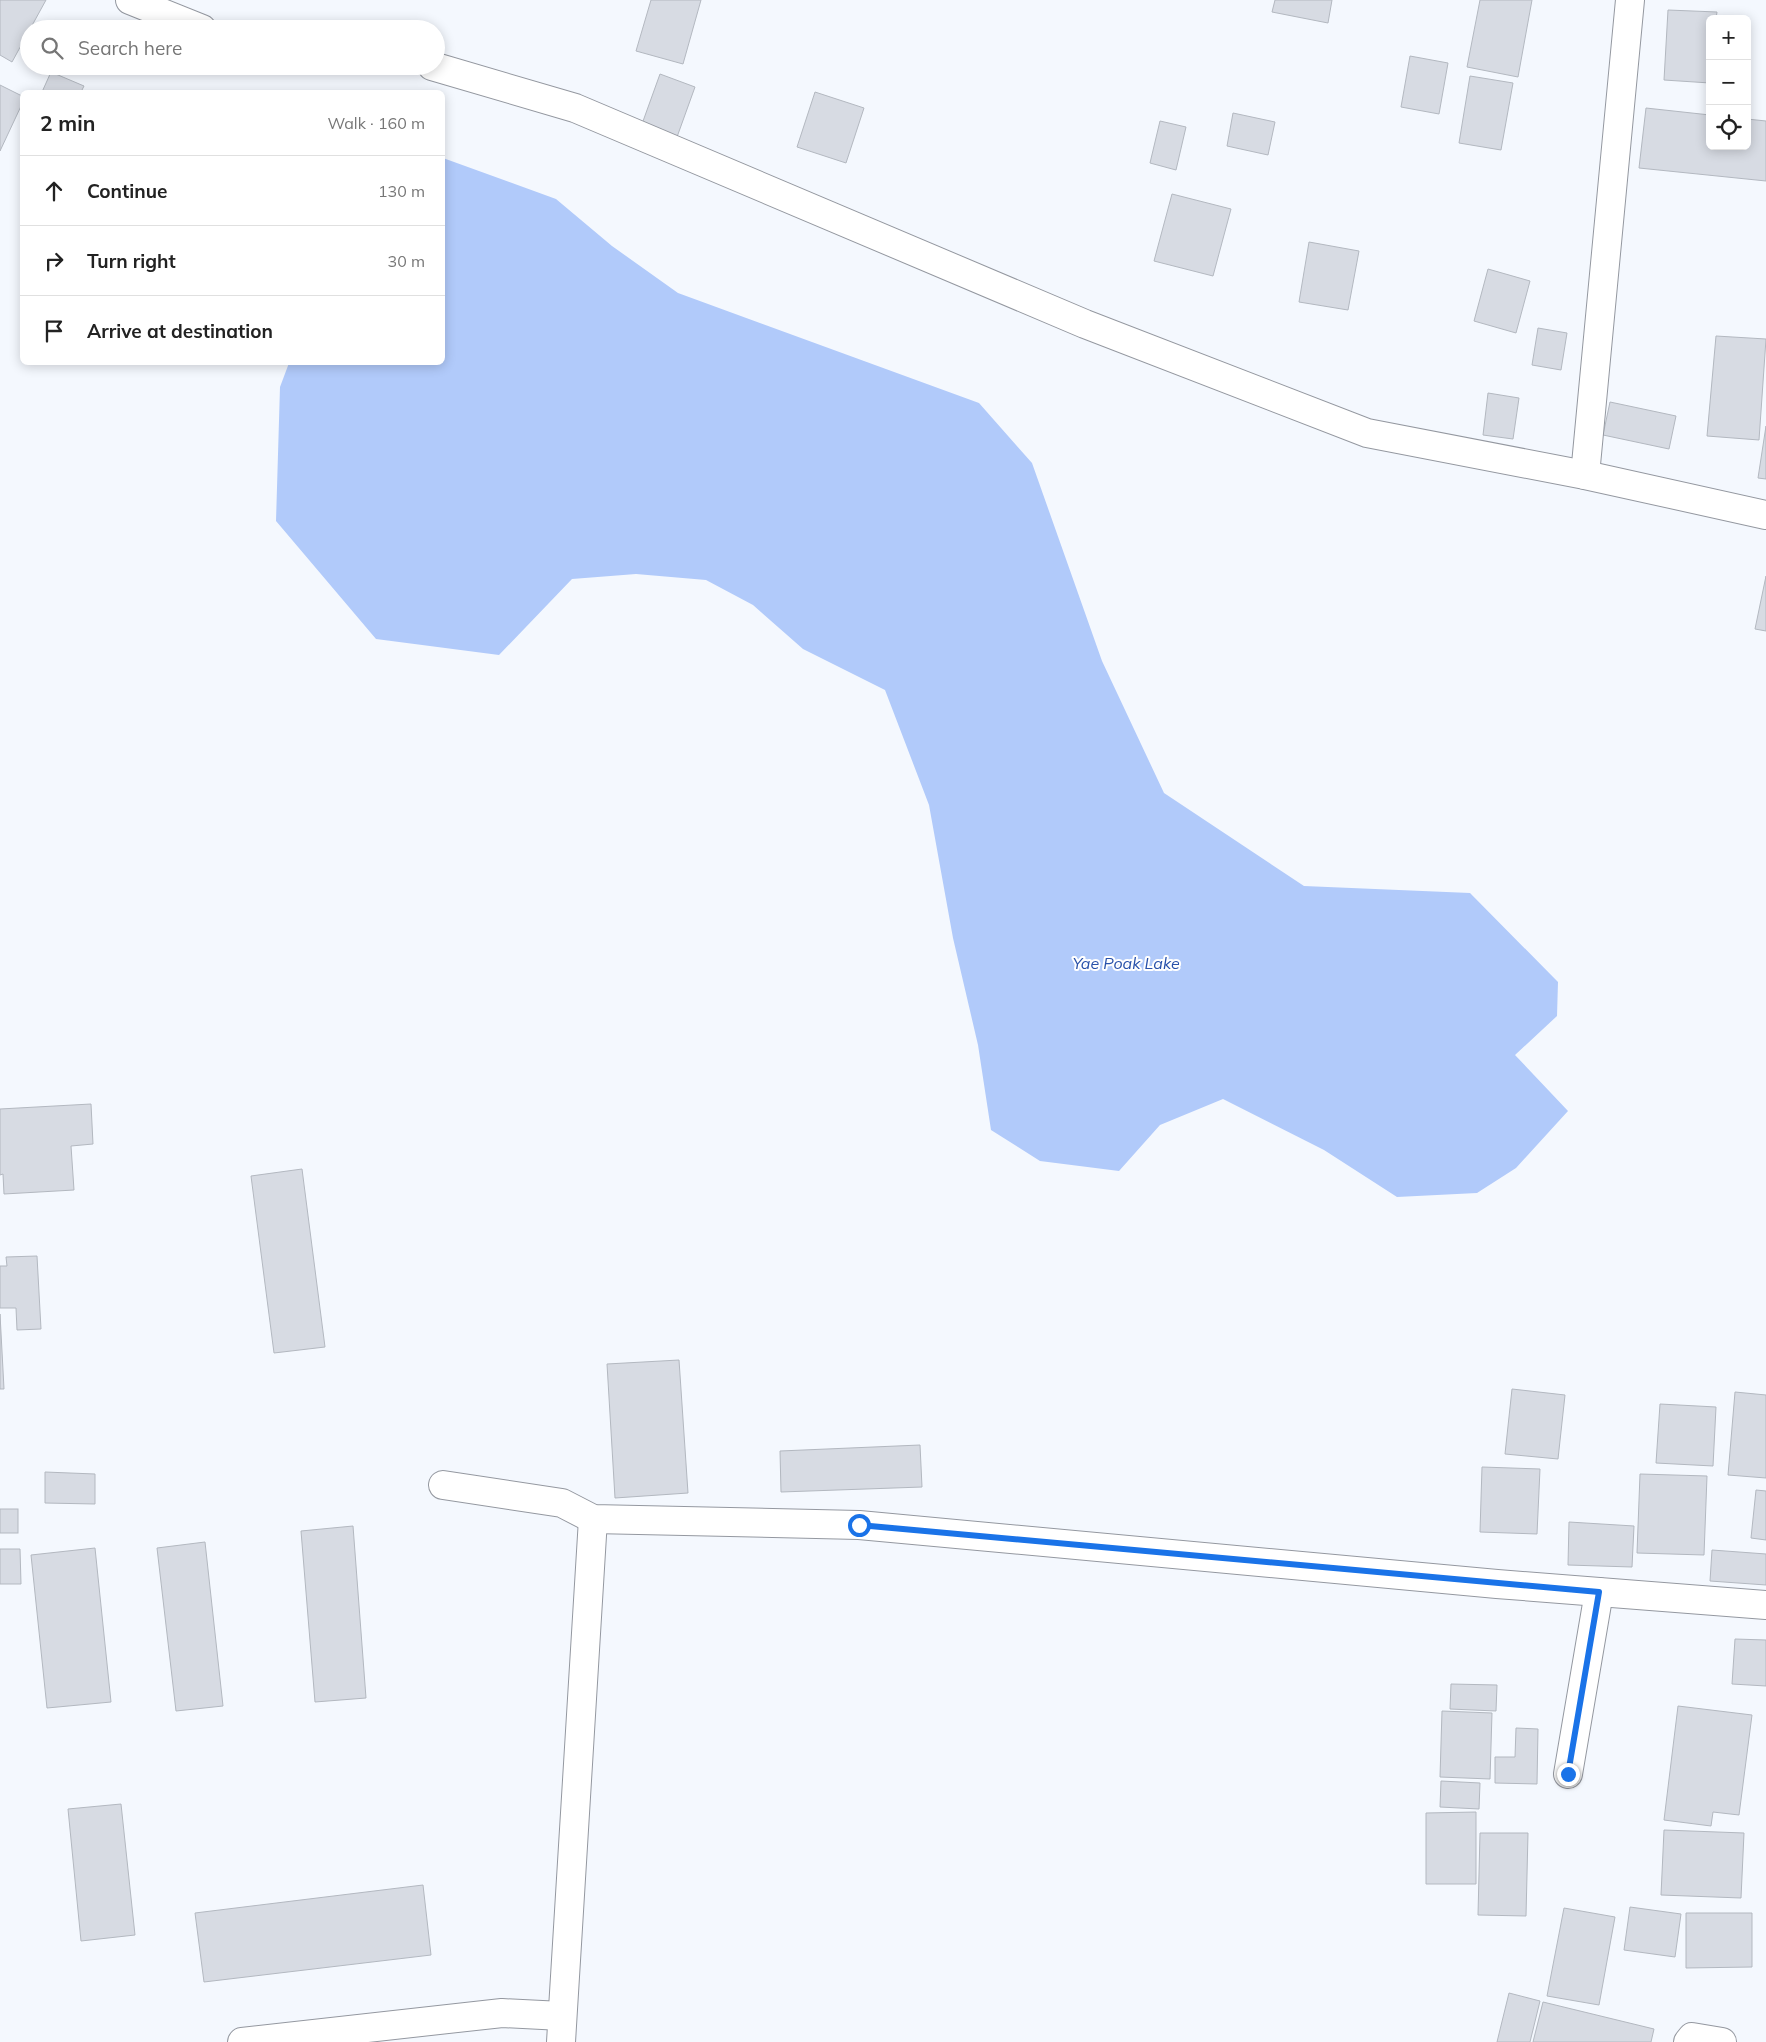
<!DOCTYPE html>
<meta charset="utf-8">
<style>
:root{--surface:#fff;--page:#f6f6f6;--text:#222;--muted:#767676;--line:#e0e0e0}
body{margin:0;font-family:Mulish,sans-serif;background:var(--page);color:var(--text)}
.controls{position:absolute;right:15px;top:15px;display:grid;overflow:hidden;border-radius:8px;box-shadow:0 2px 12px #0003}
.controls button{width:45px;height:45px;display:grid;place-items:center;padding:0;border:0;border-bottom:1px solid var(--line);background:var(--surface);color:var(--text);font:25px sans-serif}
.stop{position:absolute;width:15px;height:15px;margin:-11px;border:4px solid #1a73e8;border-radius:50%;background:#fff}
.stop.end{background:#1a73e8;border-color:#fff;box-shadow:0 1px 5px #0008}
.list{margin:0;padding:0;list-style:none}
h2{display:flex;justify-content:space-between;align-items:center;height:65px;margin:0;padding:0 20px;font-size:21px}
h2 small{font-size:16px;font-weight:400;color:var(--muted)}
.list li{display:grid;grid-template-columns:32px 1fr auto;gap:15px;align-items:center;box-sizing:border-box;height:70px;padding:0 20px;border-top:1px solid var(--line)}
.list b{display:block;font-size:19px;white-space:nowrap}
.list em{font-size:16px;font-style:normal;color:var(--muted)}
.icon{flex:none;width:28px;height:28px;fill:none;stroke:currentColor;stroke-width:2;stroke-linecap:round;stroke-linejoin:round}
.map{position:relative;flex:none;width:1766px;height:2042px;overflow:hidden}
.search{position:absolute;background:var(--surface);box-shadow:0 2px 12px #0003;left:20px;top:20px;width:425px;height:55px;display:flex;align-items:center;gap:12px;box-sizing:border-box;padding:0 18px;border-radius:28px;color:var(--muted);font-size:19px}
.panel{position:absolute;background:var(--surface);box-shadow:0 2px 12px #0003;left:20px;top:90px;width:425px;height:275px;border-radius:8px}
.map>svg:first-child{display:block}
.water{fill:#b1cafa}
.building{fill:#d7dbe3;stroke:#b3b8c0}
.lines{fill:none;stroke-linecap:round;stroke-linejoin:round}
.street-casing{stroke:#9498a0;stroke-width:30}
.street{stroke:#fff;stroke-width:28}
.route{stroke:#1a73e8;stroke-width:6}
.labels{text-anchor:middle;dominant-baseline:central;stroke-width:4;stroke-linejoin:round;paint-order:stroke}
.water-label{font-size:16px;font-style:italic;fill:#2851aa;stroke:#fff}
</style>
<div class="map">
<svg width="1766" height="2042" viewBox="0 0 1766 2042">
<rect width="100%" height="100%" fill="#f4f8fe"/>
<path class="water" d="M443,158L556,199L612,246L678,293L979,403L1032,463L1102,661L1164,793L1304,886L1470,893L1558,982L1557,1016L1515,1055L1568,1111L1516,1168L1477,1193L1397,1197L1324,1150L1223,1099L1160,1125L1119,1171L1040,1161L991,1130L978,1045L953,938L929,805L885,690L803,649L753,605L706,580L636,574L572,579L499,655L376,639L276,521L280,387L289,363L442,362Z"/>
<g class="building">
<path d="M0,0H46L12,62L0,55Z"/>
<path d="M651,0H701L683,64L636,51Z"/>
<path d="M1275,0H1332L1328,23L1272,12Z"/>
<path d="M1480,0H1532L1518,77L1467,67Z"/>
<path d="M1668,10L1717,12L1716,19H1710V83L1664,80Z"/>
<path d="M88,24L99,29H86Z"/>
<path d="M1410,56L1448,63L1439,114L1401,107Z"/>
<path d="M100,66H113L111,71Z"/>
<path d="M51,72L84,86L81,92H42Z"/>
<path d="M660,74L695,87L677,137L642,124Z"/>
<path d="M1470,76L1513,83L1501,150L1459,143Z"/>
<path d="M0,85L22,96V104L0,151Z"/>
<path d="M815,92L864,108L846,163L797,147Z"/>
<path d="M1646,108L1710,115V146H1747V119L1766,121V181L1639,168Z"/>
<path d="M1233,113L1275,122L1268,155L1227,146Z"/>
<path d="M1160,121L1186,127L1176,170L1150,163Z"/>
<path d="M1172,194L1231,209L1213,276L1154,261Z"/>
<path d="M1309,242L1359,251L1348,310L1299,302Z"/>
<path d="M1488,269L1530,281L1516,333L1474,321Z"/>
<path d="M1538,328L1567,333L1561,370L1532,365Z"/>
<path d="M1716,336L1766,339L1759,440L1707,436Z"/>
<path d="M1488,393L1519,398L1513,439L1483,435Z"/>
<path d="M1610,402L1676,416L1669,449L1603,435Z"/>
<path d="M1766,426V479L1758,478Z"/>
<path d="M1766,576V631L1755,629Z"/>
<path d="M91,1104L93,1144L71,1146L74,1190L4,1194L3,1174L0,1175V1109Z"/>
<path d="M302,1169L325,1347L274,1353L251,1176Z"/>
<path d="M37,1256L41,1329L17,1330L16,1308H0V1266H7L6,1257Z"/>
<path d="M0,1314L4,1389H0Z"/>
<path d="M679,1360L688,1493L615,1498L607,1364Z"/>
<path d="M1512,1389L1565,1395L1558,1459L1505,1454Z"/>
<path d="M1735,1392L1766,1395V1478L1728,1475Z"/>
<path d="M1660,1404L1716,1407L1713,1466L1656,1463Z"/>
<path d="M920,1445L922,1487L781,1492L780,1451Z"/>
<path d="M1482,1467L1540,1469L1537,1534L1480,1532Z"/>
<path d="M45,1472L95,1474V1504L45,1503Z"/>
<path d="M1640,1474L1707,1476L1704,1555L1637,1553Z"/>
<path d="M1756,1490L1766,1491V1540L1751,1538Z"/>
<rect x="0" y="1509" width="18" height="24"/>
<path d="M1569,1522L1634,1526L1632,1567L1568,1565Z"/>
<path d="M353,1526L366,1698L315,1702L301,1531Z"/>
<path d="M205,1542L223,1706L176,1711L157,1548Z"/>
<path d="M95,1548L111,1702L47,1708L31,1555Z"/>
<path d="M0,1549H20L21,1584H0Z"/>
<path d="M1712,1550L1766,1554V1585L1710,1581Z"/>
<path d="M1735,1639L1766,1640V1686L1732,1684Z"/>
<path d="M1451,1684L1497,1685L1496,1711L1450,1709Z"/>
<path d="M1678,1706L1752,1715L1739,1815L1713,1812L1711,1826L1664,1820Z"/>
<path d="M1442,1711L1492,1713L1490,1779L1440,1777Z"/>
<path d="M1516,1728L1538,1729L1537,1784L1495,1783V1757H1515Z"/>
<path d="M1441,1781L1480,1783L1479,1809L1440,1807Z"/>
<path d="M121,1804L135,1935L81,1941L68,1809Z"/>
<path d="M1476,1812V1884H1426V1813Z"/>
<path d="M1664,1830L1744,1833L1741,1898L1661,1895Z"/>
<path d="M1480,1833H1528L1526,1916L1478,1915Z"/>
<path d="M423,1885L431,1955L204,1982L195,1913Z"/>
<path d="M1630,1907L1681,1914L1675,1957L1624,1950Z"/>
<path d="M1564,1908L1615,1917L1599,2005L1547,1996Z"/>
<path d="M1686,1913H1752V1967L1686,1968Z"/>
<path d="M1509,1993L1540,2001L1530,2042H1497Z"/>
<path d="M1543,2002L1654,2029L1651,2042H1533Z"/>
</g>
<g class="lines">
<g class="street-casing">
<g id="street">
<path d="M130,0L202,29"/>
<path d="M432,66L575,108L1085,324L1367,433L1585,475L1766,515"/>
<path d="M1585,475L1630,0"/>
<path d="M443,1485L562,1503L593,1519L859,1525L1497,1584L1766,1605"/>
<path d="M1568,1774L1599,1592"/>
<path d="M242,2042L502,2013L562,2016"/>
<path d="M561,2042L593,1519"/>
<path d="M1688,2042L1692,2037L1722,2042"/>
</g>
</g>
<use href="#street" class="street"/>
</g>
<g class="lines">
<path class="route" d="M859,1525L1599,1592L1568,1774"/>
</g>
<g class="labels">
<g class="water-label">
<text x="1126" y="963">Yae Poak Lake</text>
</g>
</g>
</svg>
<div class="controls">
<button>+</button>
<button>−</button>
<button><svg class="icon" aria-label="locate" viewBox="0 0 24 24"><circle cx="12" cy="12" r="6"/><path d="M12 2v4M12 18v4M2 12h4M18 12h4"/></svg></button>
</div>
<div class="stop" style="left:859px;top:1525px"></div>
<div class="stop end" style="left:1568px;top:1774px"></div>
<div class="search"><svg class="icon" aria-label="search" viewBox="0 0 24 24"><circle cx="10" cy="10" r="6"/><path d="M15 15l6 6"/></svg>Search here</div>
<section class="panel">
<h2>2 min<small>Walk · 160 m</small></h2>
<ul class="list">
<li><svg class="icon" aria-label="ahead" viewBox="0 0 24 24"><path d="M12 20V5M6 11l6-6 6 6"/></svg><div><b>Continue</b></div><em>130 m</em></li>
<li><svg class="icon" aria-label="right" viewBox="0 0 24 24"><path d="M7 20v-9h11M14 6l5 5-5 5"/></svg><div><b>Turn right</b></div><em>30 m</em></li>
<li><svg class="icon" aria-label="arrive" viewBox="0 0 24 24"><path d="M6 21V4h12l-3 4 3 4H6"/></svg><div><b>Arrive at destination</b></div></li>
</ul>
</section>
</div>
